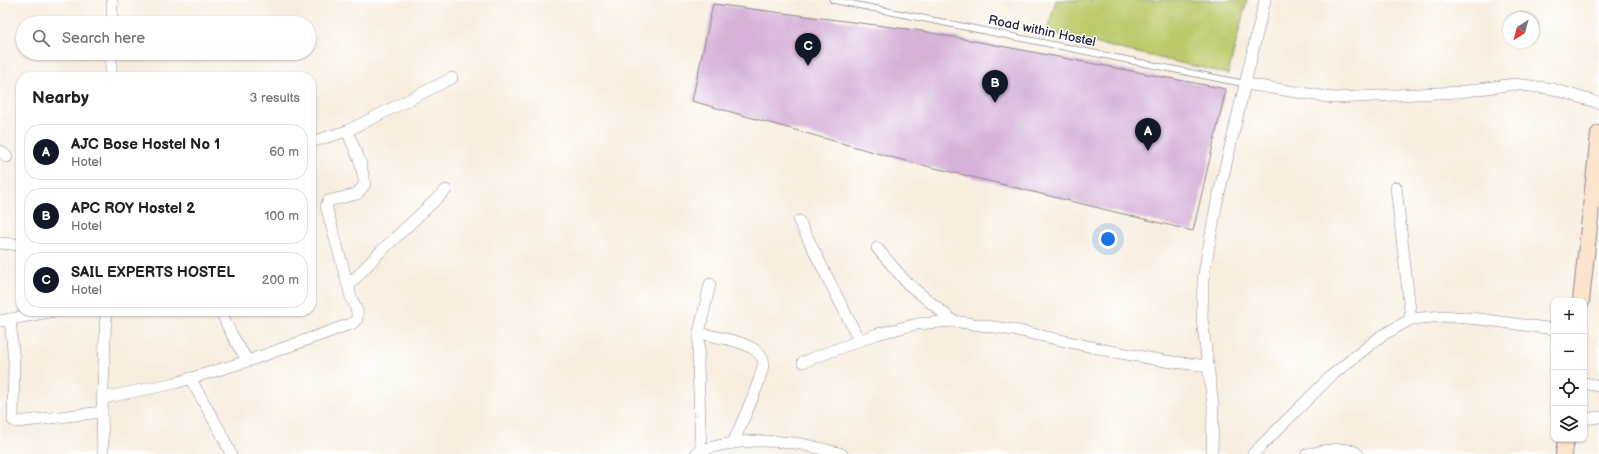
<!DOCTYPE html>
<meta charset="utf-8">
<style>
:root{--surface:#fff;--page:#f2f2f2;--text:#202124;--muted:#757577;--line:#e0e0e0;--accent:#111827}
body{margin:0;font-family:"Balsamiq Sans",sans-serif;background:var(--page);color:var(--text)}
.controls{position:absolute;right:12px;bottom:12px;display:grid;overflow:hidden;border-radius:8px;box-shadow:0 1px 3px #0004}
.controls button{width:36px;height:36px;display:grid;place-items:center;padding:0;border:0;border-bottom:1px solid var(--line);background:var(--surface);color:var(--text);font:20px sans-serif}
.compass{position:absolute;left:1503px;top:12px;width:36px;height:36px;border-radius:50%;background:var(--surface);box-shadow:0 1px 3px #0004;rotate:216deg}
.you{position:absolute;left:1108px;top:239px;width:14px;height:14px;margin:-10px;border:3px solid #fff;border-radius:50%;background:#1a73e8;box-shadow:0 0 0 6px #1a73e833}
.badge{display:grid;place-items:center;width:26px;height:26px;border-radius:50%;background:var(--accent);color:#fff;font-size:13px;font-weight:700}
.pin{position:absolute;translate:-50% -33px;filter:drop-shadow(0 1px 2px #0008)}
.pin::after{content:'';position:absolute;top:21px;width:14px;height:12px;background:inherit;clip-path:polygon(0 0,100% 0,50% 100%)}
.list{margin:0;padding:0;list-style:none}
h2{display:flex;justify-content:space-between;align-items:center;height:52px;margin:0;padding:0 16px;font-size:17px}
h2 small{font-size:13px;font-weight:400;color:var(--muted)}
.list li{display:grid;grid-template-columns:26px 1fr auto;gap:12px;align-items:center;box-sizing:border-box;height:56px;margin:0 8px 8px;padding:0 8px;border:1px solid var(--line);border-radius:16px}
.list b{display:block;font-size:15px;white-space:nowrap}
.list p{margin:0;font-size:13px;white-space:nowrap;color:var(--muted)}
.list em{font-size:13px;font-style:normal;color:var(--muted)}
.icon{flex:none;width:22px;height:22px;fill:none;stroke:currentColor;stroke-width:2;stroke-linecap:round;stroke-linejoin:round}
.map{position:relative;flex:none;width:1599px;height:454px;overflow:hidden}
.search{position:absolute;background:var(--surface);box-shadow:0 1px 3px #0004;left:16px;top:16px;width:300px;height:44px;display:flex;align-items:center;gap:10px;box-sizing:border-box;padding:0 14px;border-radius:22px;color:var(--muted);font-size:15px}
.panel{position:absolute;background:var(--surface);box-shadow:0 1px 3px #0004;left:16px;top:72px;width:300px;height:244px;border-radius:16px}
.map>svg:first-child{display:block}
.green{fill:#bdca6c;stroke:#707654}
.building{fill:#d5b1d8}
.lines{fill:none;stroke-linecap:round;stroke-linejoin:round}
.lane-casing{stroke:#8d888d;stroke-width:7}
.street-casing{stroke:#8d888d;stroke-width:12}
.secondary-casing{stroke:#8d888d;stroke-width:18}
.lane{stroke:#fff;stroke-width:5.5}
.street{stroke:#fff;stroke-width:11}
.secondary{stroke:#fbe5cf;stroke-width:16}
.labels{text-anchor:middle;dominant-baseline:central;stroke-width:3;stroke-linejoin:round;paint-order:stroke}
.street-label{font-size:13px;fill:#22223b;stroke:#fff}
</style>
<div class="map">
<svg width="1599" height="454" viewBox="0 0 1599 454">
<rect width="100%" height="100%" fill="#fff"/>
<filter id="ink" filterUnits="userSpaceOnUse"><feTurbulence type="fractalNoise" baseFrequency=".025" numOctaves="2"/><feDisplacementMap in="SourceGraphic" scale="8" xChannelSelector="R" yChannelSelector="G"/><feConvolveMatrix kernelMatrix="1 2 1 2 8 2 1 2 1" color-interpolation-filters="sRGB"/></filter>
<filter id="wash" filterUnits="userSpaceOnUse"><feTurbulence type="fractalNoise" baseFrequency=".012" numOctaves="4" result="noise"/><feDisplacementMap in="SourceGraphic" scale="16" xChannelSelector="R" yChannelSelector="G"/><feGaussianBlur stdDeviation="0.9" result="paint"/><feColorMatrix in="noise" values="0 0 0 0 0 0 0 0 0 0 0 0 0 0 0 0 0 1.4 0 .05"/><feComposite in="paint" operator="in"/></filter>
<g filter="url(#wash)">
<rect width="100%" height="100%" fill="#f8eedf"/>
<path class="green" d="M1056,0H1247L1228,74L1047,32Z"/>
<g id="blocks">
<path class="building" d="M713,4L922,31L1226,89L1193,231L898,159L692,101Z"/>
</g>
</g>
<g filter="url(#ink)">
<use href="#blocks" fill-opacity="0" stroke="#8d888d" stroke-width="1"/>
<g class="lines">
<g class="lane-casing">
<path id="lane" d="M833,0L1246,84"/>
</g>
<g class="street-casing">
<g id="street">
<path d="M112,23V0"/>
<path d="M111,53V77"/>
<path d="M1246,84L1334,98L1459,92L1514,84L1553,89L1599,103"/>
<path d="M347,131L360,161L365,184L357,194L328,201L326,206L349,289"/>
<path d="M311,142L347,131L452,78"/>
<path d="M0,151L7,157"/>
<path d="M1396,187L1411,319"/>
<path d="M799,221L859,340"/>
<path d="M0,243L21,245"/>
<path d="M877,248L907,283L953,321"/>
<path d="M221,311C228,329 237,345 248,361"/>
<path d="M10,319L14,362L13,420L17,422L102,412"/>
<path d="M0,321L55,311"/>
<path d="M699,333C715,337 741,340 755,350C757,352 762,357 763,359C766,373 739,428 733,443"/>
<path d="M803,362L877,334L917,324L953,321L1020,331L1110,351L1165,361L1208,366"/>
<path d="M190,378L221,433L231,454"/>
<path d="M1584,383L1599,386"/>
<path d="M103,398L175,383L248,361L353,323L357,319C360,306 346,298 350,284L377,255L446,190"/>
<path d="M1584,419L1599,417"/>
<path d="M701,451L698,365L699,333L710,284"/>
<path d="M696,453C726,440 761,439 794,443C810,445 826,450 842,454"/>
<path d="M103,454L102,412L106,311"/>
<path d="M1212,454L1213,405L1202,319L1203,280L1216,206L1265,0"/>
<path d="M1253,454L1331,376L1381,336L1411,319L1443,316L1479,319L1554,329"/>
<path d="M1307,454C1322,452 1346,444 1358,454"/>
</g>
</g>
<g class="secondary-casing">
<g id="secondary">
<path d="M1581,301L1599,134"/>
<path d="M1564,454L1566,439"/>
</g>
</g>
<use href="#lane" class="lane"/>
<use href="#street" class="street"/>
<use href="#secondary" class="secondary"/>
</g>
</g>
<g class="labels">
<g class="street-label">
<text transform="translate(1042 31) rotate(12)">Road within Hostel</text>
</g>
</g>
</svg>
<div class="controls">
<button>+</button>
<button>−</button>
<button><svg class="icon" aria-label="locate" viewBox="0 0 24 24"><circle cx="12" cy="12" r="6"/><path d="M12 2v4M12 18v4M2 12h4M18 12h4"/></svg></button>
<button><svg class="icon" aria-label="layers" viewBox="0 0 24 24"><path d="M12 4l9 5-9 5-9-5zM3 14l9 5 9-5"/></svg></button>
</div>
<svg class="compass" viewBox="-18 -18 36 36"><path d="M0-13l5 13h-10z" fill="#e53935"/><path d="M0 13l5-13h-10z" fill="#757577"/></svg>
<div class="you"></div>
<div class="pin badge" style="left:1148px;top:151px">A</div>
<div class="pin badge" style="left:995px;top:103px">B</div>
<div class="pin badge" style="left:808px;top:66px">C</div>
<div class="search"><svg class="icon" aria-label="search" viewBox="0 0 24 24"><circle cx="10" cy="10" r="6"/><path d="M15 15l6 6"/></svg>Search here</div>
<section class="panel">
<h2>Nearby<small>3 results</small></h2>
<ul class="list">
<li><span class="badge">A</span><div><b>AJC Bose Hostel No 1</b><p>Hotel</p></div><em>60 m</em></li>
<li><span class="badge">B</span><div><b>APC ROY Hostel 2</b><p>Hotel</p></div><em>100 m</em></li>
<li><span class="badge">C</span><div><b>SAIL EXPERTS HOSTEL</b><p>Hotel</p></div><em>200 m</em></li>
</ul>
</section>
</div>
